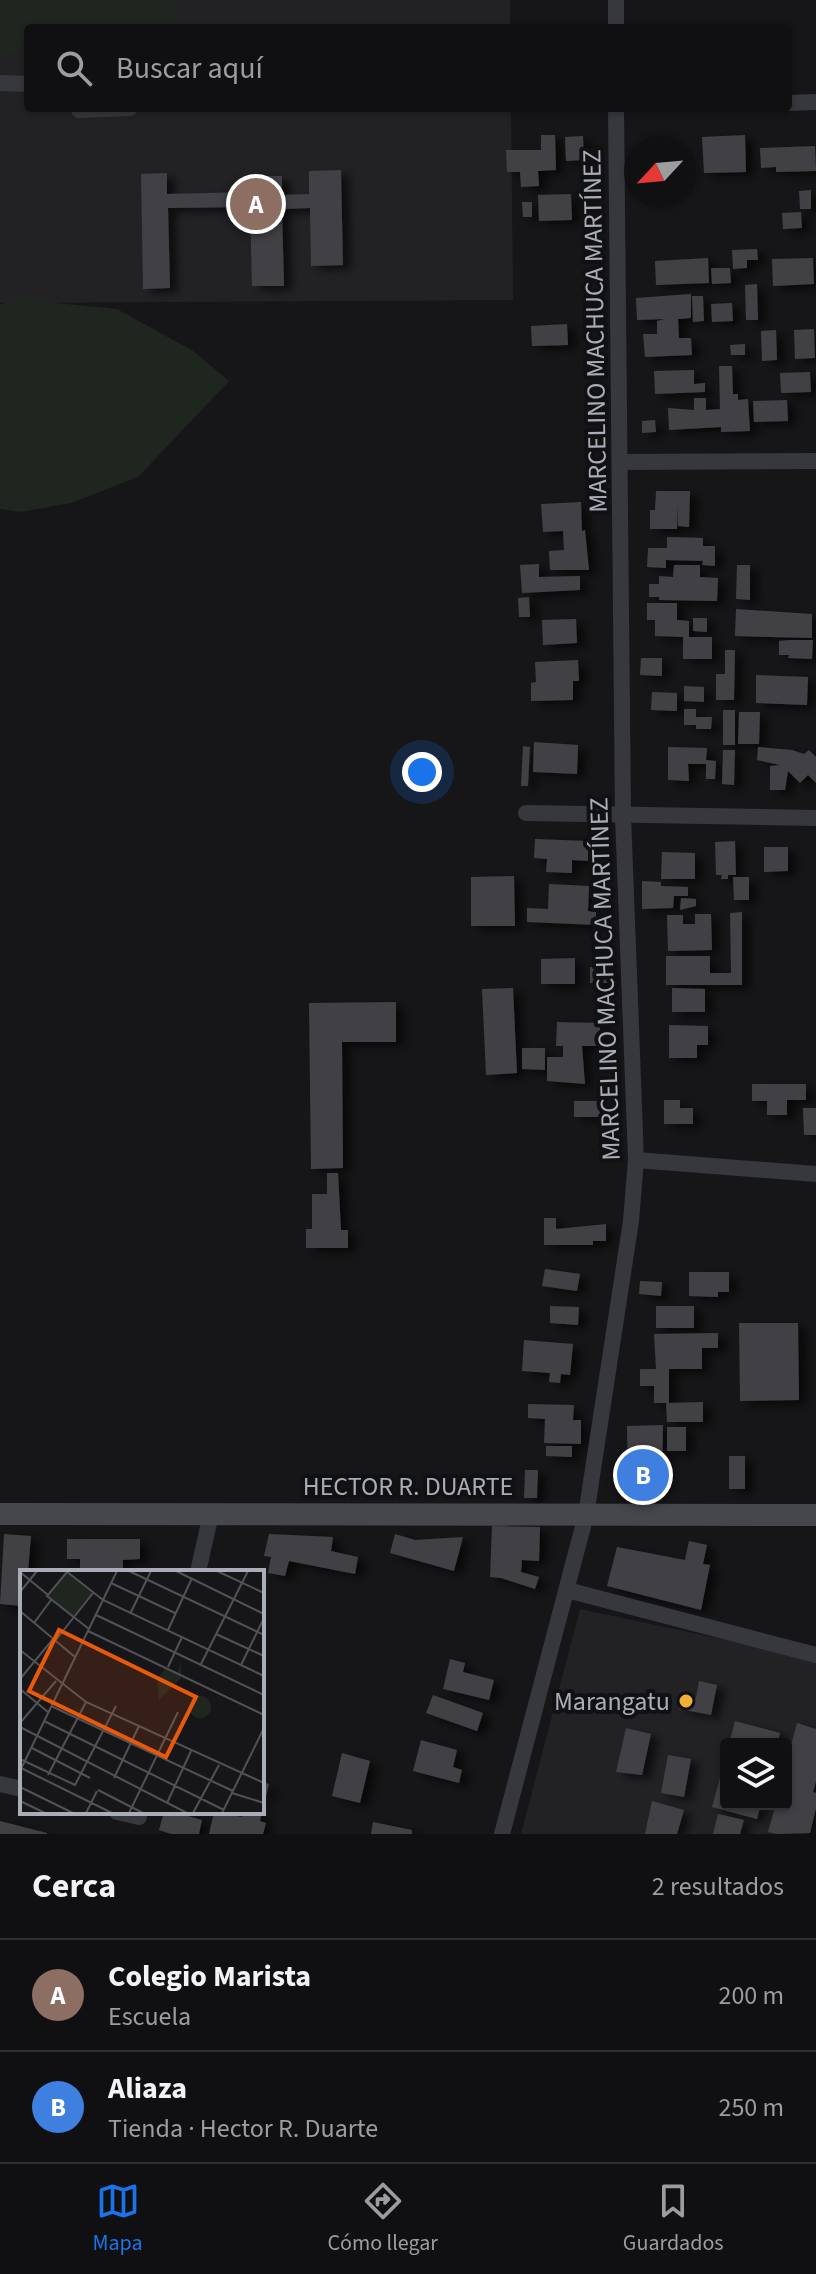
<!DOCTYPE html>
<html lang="es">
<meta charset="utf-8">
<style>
:root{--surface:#101012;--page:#19191b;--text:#f1f3f6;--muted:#9c9d9f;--line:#303032;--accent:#1a73e8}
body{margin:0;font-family:"Source Sans 3",sans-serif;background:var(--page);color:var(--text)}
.controls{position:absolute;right:24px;bottom:24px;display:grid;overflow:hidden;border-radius:8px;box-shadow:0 2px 6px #0004}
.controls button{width:72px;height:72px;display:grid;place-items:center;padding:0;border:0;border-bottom:2px solid var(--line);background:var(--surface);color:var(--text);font:40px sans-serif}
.compass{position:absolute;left:624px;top:136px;width:72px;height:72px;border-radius:50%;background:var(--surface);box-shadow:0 2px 6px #0004;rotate:244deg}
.you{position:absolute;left:422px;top:772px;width:28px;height:28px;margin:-20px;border:6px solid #fff;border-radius:50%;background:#1a73e8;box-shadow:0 0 0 12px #1a73e833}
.badge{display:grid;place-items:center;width:52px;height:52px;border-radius:50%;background:var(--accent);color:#fff;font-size:26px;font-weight:700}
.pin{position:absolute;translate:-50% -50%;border:4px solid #fff;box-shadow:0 2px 8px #0006}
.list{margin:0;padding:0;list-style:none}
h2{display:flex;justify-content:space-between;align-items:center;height:104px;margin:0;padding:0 32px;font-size:34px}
h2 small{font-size:26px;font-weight:400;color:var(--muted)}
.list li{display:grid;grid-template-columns:52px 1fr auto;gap:24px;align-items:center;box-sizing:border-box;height:112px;padding:0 32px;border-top:2px solid var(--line)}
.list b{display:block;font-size:30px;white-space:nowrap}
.list p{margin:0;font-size:26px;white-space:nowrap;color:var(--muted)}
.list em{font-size:26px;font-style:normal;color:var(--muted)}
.icon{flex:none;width:44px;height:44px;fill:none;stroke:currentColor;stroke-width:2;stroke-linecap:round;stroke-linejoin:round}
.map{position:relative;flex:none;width:816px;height:1834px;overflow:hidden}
.search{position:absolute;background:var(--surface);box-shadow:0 2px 6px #0004;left:24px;right:24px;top:24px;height:88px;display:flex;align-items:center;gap:20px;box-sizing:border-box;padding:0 28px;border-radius:8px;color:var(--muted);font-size:30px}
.sheet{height:328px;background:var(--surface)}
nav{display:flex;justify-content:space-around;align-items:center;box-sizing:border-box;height:112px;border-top:2px solid var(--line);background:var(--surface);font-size:22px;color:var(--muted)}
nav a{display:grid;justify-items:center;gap:4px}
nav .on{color:var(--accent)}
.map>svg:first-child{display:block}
.built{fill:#222225;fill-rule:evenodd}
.green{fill:#1e261f}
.building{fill:#404145;filter:url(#shadow)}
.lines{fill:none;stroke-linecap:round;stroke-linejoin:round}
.street{stroke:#37383d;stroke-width:16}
.secondary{stroke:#45474d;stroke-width:22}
.poi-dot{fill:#f2b134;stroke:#111113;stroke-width:3}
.labels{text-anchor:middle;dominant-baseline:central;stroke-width:8;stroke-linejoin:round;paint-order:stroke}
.street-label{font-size:26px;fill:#a8adb8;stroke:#111113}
.poi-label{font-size:26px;fill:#a8adb8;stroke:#111113;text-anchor:end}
.inset-road{fill:none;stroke:#505258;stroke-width:2}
.view{fill:#e8590c;fill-opacity:0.15;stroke:#e8590c;stroke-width:4}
.inset-edge{fill:none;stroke:#a8adb8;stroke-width:4}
</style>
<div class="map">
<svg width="816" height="1834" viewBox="0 0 816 1834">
<defs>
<filter id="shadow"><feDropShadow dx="8" dy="4.5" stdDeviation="4" flood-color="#0009"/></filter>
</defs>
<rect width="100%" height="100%" fill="#161618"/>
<g class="built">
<path d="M0,0H510V28H28V108H511L513,300L0,303Z"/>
<path d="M580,1609L816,1659V1834H521ZM726,1744H786V1804H726Z"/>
</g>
<g class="green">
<path d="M0,0H175V28H28V52L1,53Z"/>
<path d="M26,300L117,309L193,351L229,381L138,477L71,503L21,512L0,509V304Z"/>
</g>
<g class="building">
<path d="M541,135H555L556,170L538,171L539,186L521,187L520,172H507L506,150H541Z"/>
<path d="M745,135L746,172L704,173L702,137Z"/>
<path d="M583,136L584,160L566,161L565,137Z"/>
<path d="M815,146L816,171L776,172V167L761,168L760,148Z"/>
<path d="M341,170L343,265L311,266L310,208L282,209L284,286H252L250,207L168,208L170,288L143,289L141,174L167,173V194L250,192V176H282V195L309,194V171Z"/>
<path d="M811,190V209H800L799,191Z"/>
<path d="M571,194L572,220L539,221L538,195Z"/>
<path d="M522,202H532V217H523Z"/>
<path d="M801,212L802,228L783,229L782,213Z"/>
<path d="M757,249L758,260H747V268L733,269L732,250Z"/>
<path d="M708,258L709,283L656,285L655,261Z"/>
<path d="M813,258L814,284L773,286L772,259Z"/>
<path d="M711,268H730L731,283L712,284Z"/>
<path d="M757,284L758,320H746L745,285Z"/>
<path d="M691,294V318L678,319L679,338H691L692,355L645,357L643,334H657V321L665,319L637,320L636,298Z"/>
<path d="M692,296H703L704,321L693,322Z"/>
<path d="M732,303L733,321L712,322L711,304Z"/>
<path d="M567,324L568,345L532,346L531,326Z"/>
<path d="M814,329L815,358L795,359L794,330Z"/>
<path d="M776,330L777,360L762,361L761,331Z"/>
<path d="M745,344V355H731L730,345Z"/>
<path d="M719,366H732L733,394H738V400L748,399L750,431L721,432V427L669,430L668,408L694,410V398H706V410L720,409Z"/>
<path d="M694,370V384L705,383V392L655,394L654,371Z"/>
<path d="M810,372L811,392L781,393L780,373Z"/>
<path d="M787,400L788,421L754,422L753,401Z"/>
<path d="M655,420L656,432L642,433V421Z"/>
<path d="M656,491H690L689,527L678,526V505L677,529H650V510H655Z"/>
<path d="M581,502L582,531L585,530L589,570H550L549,551L564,550L563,531L543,532L541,504Z"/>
<path d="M667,537L703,538V546H715V566L702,565L703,561L666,560V568L647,567L648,548H667Z"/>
<path d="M539,564V577L580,576V590L522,593L520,565Z"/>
<path d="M674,565H700V577L718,578L717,601L659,600V597H649V584H659V576L673,577Z"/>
<path d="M737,565H750V600L736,599Z"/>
<path d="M529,597L530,617H519L518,598Z"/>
<path d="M647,603H677V620L689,621V637H712V659H683V637L655,636V620H647Z"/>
<path d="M736,609L812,614V638L735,636Z"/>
<path d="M693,618H707V632L693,631Z"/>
<path d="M576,619L577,643L543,645L542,620Z"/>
<path d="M789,640H813L812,659L788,658L789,655H779V641Z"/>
<path d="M725,650H735L734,700H716V674H725Z"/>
<path d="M641,658H662V676L640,675Z"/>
<path d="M578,660L579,681H573V700L531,701V683L536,682L535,662Z"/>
<path d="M756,675L808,677L807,705L756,703Z"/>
<path d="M684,686L704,687V702L684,701Z"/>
<path d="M652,692L677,693V711L651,710Z"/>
<path d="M684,709H696V717H712L711,729H696V725H684Z"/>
<rect x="723" y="710" width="12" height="35"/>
<path d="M739,712H760L759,744H738Z"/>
<path d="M534,742L578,745L577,774L533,772Z"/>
<path d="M523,746L530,747L528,786H521Z"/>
<path d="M668,747L707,748L706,760L716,761L715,779H706V764H688L689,781L668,780Z"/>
<path d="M758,747L792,750L804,754L809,750L816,757V783L808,775L800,783L788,771L785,790H770V766L780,765L757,760Z"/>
<path d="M723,750H735L734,785L722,784Z"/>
<path d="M535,839L588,841V861L572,860V873L546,872L547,859L534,858Z"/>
<path d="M735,841L736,875H728V879H721L722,875H716L715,842Z"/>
<path d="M764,847H788V871L764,872Z"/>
<path d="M662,852L695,853V879H661Z"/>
<path d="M514,876L515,926H471V877Z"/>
<path d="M733,877H749V900H734Z"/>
<path d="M642,881L661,882V886L688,887V896H674L673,908L642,909Z"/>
<path d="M549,884L589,886L588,911L596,912V925L527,922V908L548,909Z"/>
<path d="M681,898L696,899V906L680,910Z"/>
<path d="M742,912V985H666V956H710V973H731L730,913Z"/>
<path d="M695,914H711L712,950L668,951L667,915H683V924H695Z"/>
<path d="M575,958V984H541V959Z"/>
<rect x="590" y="967" width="19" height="16"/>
<path d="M513,988L517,1073L486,1075L482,989Z"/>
<path d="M672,988L705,989V1012H672Z"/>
<path d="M396,1002V1042H342L343,1168L311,1169L309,1003Z"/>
<path d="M557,1022L600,1023V1046H582L585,1084L547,1081V1057H563V1046H556Z"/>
<path d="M669,1025L708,1026V1045H697V1058H669Z"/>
<path d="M522,1048H545V1070L522,1069Z"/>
<path d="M752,1084H806V1100H787V1115H767V1101H752Z"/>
<path d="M664,1100H680V1108H693V1124H664Z"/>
<rect x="574" y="1101" width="28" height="16"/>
<path d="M803,1108H816V1135H804Z"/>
<path d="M327,1173H338L341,1230H348V1248H306V1229H312V1194H327Z"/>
<path d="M544,1218H556V1229L606,1224V1241H593V1245H544Z"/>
<path d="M545,1269L580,1274L577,1291L542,1286Z"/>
<path d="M689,1272H729V1292H718V1297L689,1296Z"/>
<path d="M640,1281L662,1282L661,1296L639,1294Z"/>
<path d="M550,1306L579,1307L578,1325L550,1323Z"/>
<rect x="656" y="1306" width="38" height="22"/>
<path d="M739,1323H798L799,1400L740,1401Z"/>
<path d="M718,1333V1348H702V1369H669V1403L703,1402V1422H667L666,1403H654V1386H640V1369H656L654,1334Z"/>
<path d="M524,1340L573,1344L570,1375L561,1374L560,1383L549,1382L550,1373L522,1371Z"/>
<path d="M528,1404L574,1405L573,1420H581V1444L544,1443L545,1419L528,1418Z"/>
<path d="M663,1425L662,1486H628L627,1426Z"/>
<rect x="667" y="1427" width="19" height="24"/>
<path d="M546,1446H572V1457L546,1456Z"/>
<rect x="729" y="1456" width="16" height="33"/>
<path d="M525,1470H538L537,1498H524Z"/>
<path d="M492,1526L540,1527L539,1561L522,1560L521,1572L539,1577L535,1589L501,1578L490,1577Z"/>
<path d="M4,1534L31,1536L28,1572H22V1606L0,1604Z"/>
<path d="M269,1534L333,1537L331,1551L358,1557L355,1574L289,1561L285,1576L268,1573L271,1557L264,1556Z"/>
<path d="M395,1534L415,1540L463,1537L454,1571L390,1553Z"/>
<path d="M67,1539H140V1559L123,1560V1568L80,1569V1559H67Z"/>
<path d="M689,1541L707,1545L703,1564L710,1565L701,1610L607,1586L617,1547L685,1560Z"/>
<path d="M450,1659L465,1663L463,1672L494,1680L489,1700L443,1689Z"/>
<path d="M699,1681L717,1685L711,1715L679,1709L682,1696L696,1698Z"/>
<path d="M433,1695L483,1713L477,1731L426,1713Z"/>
<path d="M735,1721L780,1733L777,1744H729Z"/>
<path d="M797,1723L816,1729V1781L813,1792L816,1793V1808L810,1833L776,1834L768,1832L776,1804H786V1764Z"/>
<path d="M626,1728L651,1734L642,1775L616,1772Z"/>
<path d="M421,1740L457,1750L453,1767L462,1770L459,1783L413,1771Z"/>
<path d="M342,1753L370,1761L360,1803L332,1796Z"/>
<path d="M668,1755L691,1759L684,1797L661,1793Z"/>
<path d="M725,1760L726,1804H761L757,1819L712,1807Z"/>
<path d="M262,1782L269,1784L263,1809H262Z"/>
<path d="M652,1801L684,1810L677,1834H645Z"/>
<path d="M164,1812H174L202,1820L199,1834H171L159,1830Z"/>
<path d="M214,1812L242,1817L243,1812H262L260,1821L266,1823L263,1834H209Z"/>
<path d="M718,1814L744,1820L740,1834H713Z"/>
<path d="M0,1821L47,1833V1834H0Z"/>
<path d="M373,1822L412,1830V1834H371Z"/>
</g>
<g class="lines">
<g class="street">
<path d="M616,28V0"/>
<path d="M0,83L28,84"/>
<path d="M788,103L816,102"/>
<path d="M79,108V110L130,108"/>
<path d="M621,462L816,461"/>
<path d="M526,813L816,818"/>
<path d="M636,1160L816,1174"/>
<path d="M198,1572L211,1514"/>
<path d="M567,1590L816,1655"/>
<path d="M0,1784L22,1789"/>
<path d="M117,1812L139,1817"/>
<path d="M502,1834L586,1515L631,1221L636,1160L623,815L616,108"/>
</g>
<path class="secondary" d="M0,1514L816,1515"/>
</g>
<circle class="poi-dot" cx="686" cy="1701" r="8"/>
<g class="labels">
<g class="street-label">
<text transform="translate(595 331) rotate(-91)">MARCELINO MACHUCA MARTÍNEZ</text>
<text transform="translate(605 979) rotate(-92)">MARCELINO MACHUCA MARTÍNEZ</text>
<text x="408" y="1486">HECTOR R. DUARTE</text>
</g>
<g class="poi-label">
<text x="670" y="1701">Marangatu</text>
</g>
</g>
<g transform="translate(20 1570)">
<rect width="244" height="244" fill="#161618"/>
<path d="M47,3L72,23L54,46L28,26ZM161,89V108L139,130L137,110L145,99L158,104ZM169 137a11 11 0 1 1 22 0a11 11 0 1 1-22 0Z" fill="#1e261f"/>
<path class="inset-road" d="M46,1L83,30L244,106M109,1L244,65M156,1L244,44M197,1L244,23M0,2L28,25M47,2L27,26L69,59M91,13L155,43M0,22L17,1M0,41L55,87M111,42L131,1M76,45L244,125M14,53L31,30M148,60L172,8M68,61L244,145M196,64L244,86M35,71L73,23M0,80L66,132L244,213M181,94L228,1M221,95L244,48M148,97L162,67M0,109L33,69M0,119L28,142M31,136L213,221M24,151L204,240M0,153L36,111M0,157L167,243M12,178L70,208M0,189L55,215L96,136M1,198L92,243M0,201L97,1M28,205L66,132M94,208L119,156M0,217L53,243M78,220L123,243M212,223L244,233M0,231L25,243M147,233L171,181M66,243L77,221M109,243L158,142M173,243L199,195M202,243L244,158"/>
<path class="view" d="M39,60L176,127L146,187L9,121Z"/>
<rect width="244" height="244" class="inset-edge"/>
</g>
</svg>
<div class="controls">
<button><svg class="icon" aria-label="layers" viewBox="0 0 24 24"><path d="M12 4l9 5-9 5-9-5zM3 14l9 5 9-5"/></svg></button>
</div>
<svg class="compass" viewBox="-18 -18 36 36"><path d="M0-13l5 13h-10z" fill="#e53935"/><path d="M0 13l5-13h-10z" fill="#9c9d9f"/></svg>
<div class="you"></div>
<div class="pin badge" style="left:256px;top:204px;background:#8d6e63">A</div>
<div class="pin badge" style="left:643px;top:1475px;background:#3f7fe0">B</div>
<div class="search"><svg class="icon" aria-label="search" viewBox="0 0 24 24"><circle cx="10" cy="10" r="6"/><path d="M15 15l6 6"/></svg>Buscar aquí</div>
</div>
<section class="sheet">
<h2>Cerca<small>2 resultados</small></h2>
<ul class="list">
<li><span class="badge" style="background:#8d6e63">A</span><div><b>Colegio Marista</b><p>Escuela</p></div><em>200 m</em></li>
<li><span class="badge" style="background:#3f7fe0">B</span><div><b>Aliaza</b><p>Tienda · Hector R. Duarte</p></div><em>250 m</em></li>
</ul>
</section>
<nav>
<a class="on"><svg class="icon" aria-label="map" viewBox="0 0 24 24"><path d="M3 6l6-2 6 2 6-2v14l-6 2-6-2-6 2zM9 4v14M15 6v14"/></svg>Mapa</a>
<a><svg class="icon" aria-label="directions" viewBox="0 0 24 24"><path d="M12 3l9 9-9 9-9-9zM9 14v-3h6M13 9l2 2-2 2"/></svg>Cómo llegar</a>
<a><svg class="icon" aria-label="saved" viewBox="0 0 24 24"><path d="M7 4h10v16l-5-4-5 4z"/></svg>Guardados</a>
</nav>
